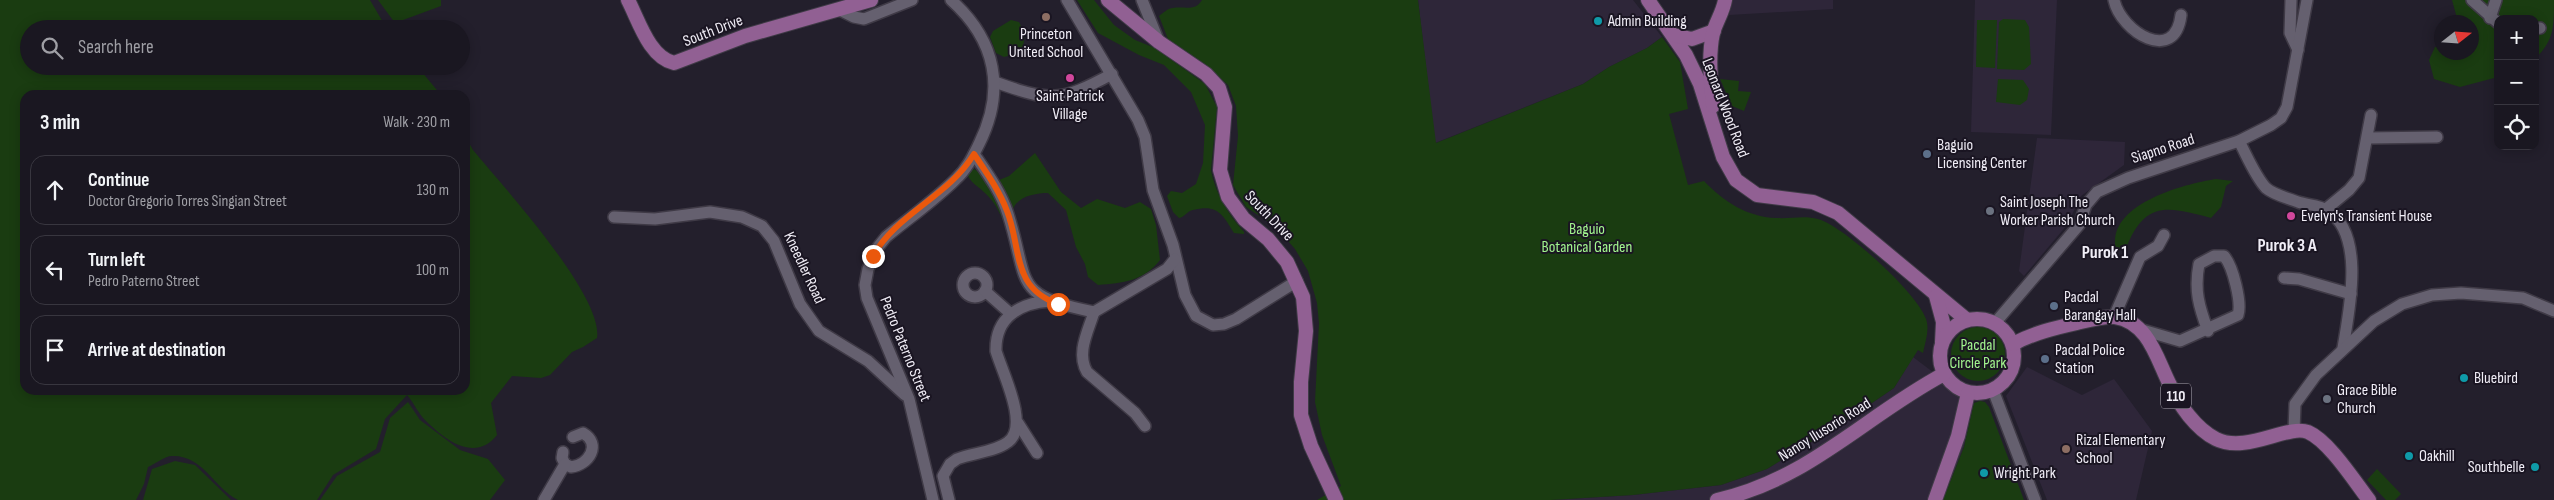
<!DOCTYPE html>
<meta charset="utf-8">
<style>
:root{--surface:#1a1721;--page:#23202a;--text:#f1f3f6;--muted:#9f9fa5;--line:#38363f}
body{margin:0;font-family:"Sofia Sans Condensed",sans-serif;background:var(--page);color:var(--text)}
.controls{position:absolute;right:15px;top:15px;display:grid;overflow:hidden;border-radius:10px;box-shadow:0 2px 12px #0003}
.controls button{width:45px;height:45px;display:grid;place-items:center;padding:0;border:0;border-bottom:1px solid var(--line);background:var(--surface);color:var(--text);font:25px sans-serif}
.compass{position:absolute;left:2434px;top:15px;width:45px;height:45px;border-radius:50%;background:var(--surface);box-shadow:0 2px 12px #0003;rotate:73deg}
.stop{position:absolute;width:15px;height:15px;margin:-11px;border:4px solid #ea580c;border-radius:50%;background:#fff}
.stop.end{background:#ea580c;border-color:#fff;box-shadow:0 1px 5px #0008}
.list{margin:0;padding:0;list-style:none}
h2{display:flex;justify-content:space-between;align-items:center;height:65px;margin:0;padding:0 20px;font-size:21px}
h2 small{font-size:16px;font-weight:400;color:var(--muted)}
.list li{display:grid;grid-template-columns:32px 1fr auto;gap:15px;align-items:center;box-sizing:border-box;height:70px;margin:0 10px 10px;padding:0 10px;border:1px solid var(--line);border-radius:15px}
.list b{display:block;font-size:19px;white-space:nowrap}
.list p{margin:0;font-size:16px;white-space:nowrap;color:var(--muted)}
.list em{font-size:16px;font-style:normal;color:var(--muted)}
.icon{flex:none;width:28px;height:28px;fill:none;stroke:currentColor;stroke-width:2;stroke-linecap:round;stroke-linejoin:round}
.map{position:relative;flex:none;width:2554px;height:500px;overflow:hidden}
.search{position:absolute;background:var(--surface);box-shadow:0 2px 12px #0003;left:20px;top:20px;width:450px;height:55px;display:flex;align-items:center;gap:12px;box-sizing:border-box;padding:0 18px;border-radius:28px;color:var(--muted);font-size:19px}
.panel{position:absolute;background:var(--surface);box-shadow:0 2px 12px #0003;left:20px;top:90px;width:450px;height:305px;border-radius:15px}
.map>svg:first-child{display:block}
.built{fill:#2e2639}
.green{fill:#1a3c11}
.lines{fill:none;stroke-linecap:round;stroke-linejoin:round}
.minor-casing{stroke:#3f3a46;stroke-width:14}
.major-casing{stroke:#3f3a46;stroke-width:16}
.minor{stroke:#65606f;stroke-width:11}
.major{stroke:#916093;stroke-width:14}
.route{stroke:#ea580c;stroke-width:6}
.education-dot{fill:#8d6e63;stroke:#1a1522;stroke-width:2}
.culture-dot{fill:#0f9aa8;stroke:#1a1522;stroke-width:2}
.hotel-dot{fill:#d1479c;stroke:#1a1522;stroke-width:2}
.service-dot{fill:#5c6f8a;stroke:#1a1522;stroke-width:2}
.worship-dot{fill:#6b7280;stroke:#1a1522;stroke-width:2}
.labels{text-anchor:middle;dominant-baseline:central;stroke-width:4;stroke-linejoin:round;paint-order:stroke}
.shield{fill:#1a1522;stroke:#b0acb6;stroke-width:1}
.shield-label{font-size:15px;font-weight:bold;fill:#f0edf6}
.poi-label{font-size:16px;fill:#f0edf6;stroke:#1a1522;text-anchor:start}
.street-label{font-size:16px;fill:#f0edf6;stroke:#1a1522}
.park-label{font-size:16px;fill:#a2f58e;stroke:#1a1522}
.neighbourhood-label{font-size:18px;font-weight:bold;fill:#f0edf6;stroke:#1a1522}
</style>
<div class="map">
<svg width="2554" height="500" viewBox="0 0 2554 500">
<rect width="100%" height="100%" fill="#231f2c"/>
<g class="built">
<path d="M1418,0H1633L1662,37L1647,48L1609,67L1583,84L1435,143Z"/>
<path d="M1733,0H1833V9L1729,15Z"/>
<path d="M1975,0H2057L2051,135L1971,132Z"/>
<path d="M2037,138L2125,142L2124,165L2081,196L2067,225L2024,276L2019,271Z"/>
<path d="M1913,357L1974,403L1964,447L1943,500H1551L1633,495L1721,485L1767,469L1844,422L1894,388Z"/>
<path d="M2027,367L2082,395L2114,379L2152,431L2136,500H2047L2006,396Z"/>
</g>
<g class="green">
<path d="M0,0H370L387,29H29V66H417L441,95H25V390H465V136L473,150C501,184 604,296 597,338L583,347L572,352L550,375L541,378L512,376L491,403L497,435C475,463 445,440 425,420C418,413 414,403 407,395L385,419L376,449L333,475L317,500H238C214,488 203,455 172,456C165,456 155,464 148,467L144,484L136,500H0Z"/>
<path d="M378,0H441V6L395,23Z"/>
<path d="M1077,0H1094L1114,25L1135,40L1155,48L1205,84L1217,107L1211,170C1215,193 1228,214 1244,232V234L1234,233C1222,213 1217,204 1193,210C1187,211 1185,217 1179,218L1173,212L1167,196L1171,191L1182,193L1196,184L1203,163L1205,125L1191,92L1164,65L1139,55L1098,33Z"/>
<path d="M1202,0H1418L1436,143L1583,84L1609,67L1647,48L1662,37L1680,62L1688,109L1669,114L1688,185L1704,181C1723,201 1747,217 1776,218C1791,219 1804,215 1818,219C1844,226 1918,294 1926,319C1930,330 1925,342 1923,353L1918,350L1894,388L1844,422L1767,469L1721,485L1633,495L1551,500H1317L1341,486L1322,435L1315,402L1319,323L1317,303L1308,271L1295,249L1276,227L1246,207L1233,185L1238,136L1236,106L1228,85L1205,64L1168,39L1159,16C1163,13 1168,8 1173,8C1184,6 1195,12 1202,0Z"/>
<path d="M2452,0H2554C2554,28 2554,40 2535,59V19H2498V77L2460,87L2434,79L2429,60L2435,47L2441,46L2442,52H2472V22H2458Z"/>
<path d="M2003,19L2025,20L2029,27L2031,64L2024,70L1997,69L1999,22Z"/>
<path d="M1011,20L1019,22L1025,34L1023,47L1015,54L1004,57L996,53L990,37L993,31Z"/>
<path d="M1977,20H1997L1995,68L1976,67Z"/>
<path d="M1720,79L1739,81L1738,91L1751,92L1744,111L1732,106Z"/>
<path d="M1998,79L2023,80L2029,89L2027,100L2020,105L1996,102Z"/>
<path d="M1035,153L1061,192L1081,208L1097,199L1125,208L1140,202L1151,209L1156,225L1160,260C1144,281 1123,283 1098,285L1088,277L1085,264L1076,247L1066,210L1048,193C1036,193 1018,196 1013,209C1011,218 1011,224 1007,233C1003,218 996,203 985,193C976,184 972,185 966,172L974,169L994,182L1009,176Z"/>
<path d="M2216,179L2233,181L2226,186L2221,207L2211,218C2167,206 2144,200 2125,251L2116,249C2106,205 2183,184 2216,179Z"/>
<circle cx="1978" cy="354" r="27"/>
<path d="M1980,401L1985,402L1989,407L2024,500H1943L1964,447L1974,403Z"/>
<path d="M408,402L420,420L460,450L488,459L505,480L490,500H320L337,476L380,452L390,418Z"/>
<path d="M175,461L195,465L231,500H143L152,469Z"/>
<path d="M2377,469L2401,494L2395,500H2386L2367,480Z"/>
</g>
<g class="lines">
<g class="minor-casing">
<g id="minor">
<path d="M1067,0L1138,120L1145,137L1153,190L1173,245L1185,295L1196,316L1213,325L1224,324L1236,319L1297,281"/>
<path d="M1142,0L1159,42"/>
<path d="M2114,0C2121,32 2175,65 2181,15"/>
<path d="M2291,0L2290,33L2298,50"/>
<path d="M2472,0L2498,23"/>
<path d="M840,10L854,17L864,19L912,0"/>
<path d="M2490,18L2496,0"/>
<path d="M2535,29L2540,28"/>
<path d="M995,82C1051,102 1060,102 1112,74"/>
<path d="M2368,138L2437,137"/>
<path d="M2239,141C2247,156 2255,176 2266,188C2274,195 2288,198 2298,202C2307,205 2319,205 2327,210C2366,234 2349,311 2343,348"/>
<path d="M974,154C987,173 1001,192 1008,214C1030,284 1011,295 1094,312L1167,269L1175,259"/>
<path d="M2326,209L2349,190L2359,178L2371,115"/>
<path d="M614,217L655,219L710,212L742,217L762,226L774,241L800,304L819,331L868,361L905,395"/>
<circle cx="975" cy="285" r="12"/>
<path d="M2284,278L2299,279L2351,294"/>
<path d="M985,291L1011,314"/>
<path d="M1094,312C1088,332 1076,353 1087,372L1135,413L1145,426"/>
<path d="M2114,317L2140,257L2158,246L2164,235"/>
<path d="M1995,323L2079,225L2086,205L2097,192L2128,178L2239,141L2271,125L2281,118L2287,107L2307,0"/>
<path d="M2139,329L2180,341L2238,315C2242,303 2233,266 2224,256H2214L2199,264C2194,290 2199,307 2208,331"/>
<path d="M1993,390L2035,500"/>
<path d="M1018,423L1037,453"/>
<path d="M2294,431L2295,404L2316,375L2374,321L2402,304L2432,295L2461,293L2523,298L2554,311"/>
<path d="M563,452L562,458L565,464L571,467C589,465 602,444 583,433L573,437"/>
<path d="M544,500L565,464"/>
<path d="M933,500L909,399L867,298L865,285L868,269L878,247L886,237C909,218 935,200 956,179C967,169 973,156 979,144C1006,90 996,40 951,0"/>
<path d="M949,500L943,476L950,464L957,459C972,453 995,452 1008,442C1030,426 1002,372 996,351C995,317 1020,303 1050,301"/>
</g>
</g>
<g class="major-casing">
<g id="major">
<path d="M628,0C639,21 649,57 674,63L745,36L871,0"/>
<path d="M1108,0L1159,42L1206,74L1219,88L1225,107L1220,170L1228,197L1244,219L1268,239L1287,262L1303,297L1306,331L1301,382V415L1311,446L1336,500"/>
<path d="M1648,0L1686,55L1700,84L1723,157L1736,180L1757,195L1813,202L1838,213L1967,320"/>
<path d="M1673,35L1692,39L1714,31"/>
<path d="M1713,106C1711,82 1708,56 1713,33C1716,22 1723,12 1725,0"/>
<path d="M1936,296L1943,322L1942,342"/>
<circle cx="1977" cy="356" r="37"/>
<path d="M2013,344C2033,333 2055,328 2077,323C2089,320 2103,316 2115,317C2149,322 2157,360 2170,385C2179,405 2196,429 2216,439C2246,454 2288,424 2308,432C2329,441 2355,482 2369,500"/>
<path d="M1717,500C1808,480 1865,416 1944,374"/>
<path d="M1935,500L1958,436L1968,393"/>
</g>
</g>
<use href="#minor" class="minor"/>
<use href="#major" class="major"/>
</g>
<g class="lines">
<path class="route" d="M873,256C896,214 949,196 974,154C986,172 999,190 1007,211C1022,249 1011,287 1058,304"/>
</g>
<g class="education-dot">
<circle cx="1046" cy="17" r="5"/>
<circle cx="2066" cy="449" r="5"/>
</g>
<g class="culture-dot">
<circle cx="1598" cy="21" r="5"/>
<circle cx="2464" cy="378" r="5"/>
<circle cx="2409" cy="456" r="5"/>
<circle cx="2535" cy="467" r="5"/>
<circle cx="1984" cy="473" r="5"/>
</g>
<g class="hotel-dot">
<circle cx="1070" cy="78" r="5"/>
<circle cx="2291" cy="216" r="5"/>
</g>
<g class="service-dot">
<circle cx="1927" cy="154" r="5"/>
<circle cx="2054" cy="306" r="5"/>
<circle cx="2045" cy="359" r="5"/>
</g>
<g class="worship-dot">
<circle cx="1990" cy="211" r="5"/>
<circle cx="2327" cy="399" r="5"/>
</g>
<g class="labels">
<rect class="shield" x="2161" y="383.5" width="30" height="25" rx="4"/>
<g class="shield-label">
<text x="2176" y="396">110</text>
</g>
<g class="poi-label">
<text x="1608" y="21">Admin Building</text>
<text x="1046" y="34" text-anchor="middle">Princeton<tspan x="1046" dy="18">United School</tspan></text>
<text x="1070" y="96" text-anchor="middle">Saint Patrick<tspan x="1070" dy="18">Village</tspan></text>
<text x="1937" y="145">Baguio<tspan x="1937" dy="18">Licensing Center</tspan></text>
<text x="2000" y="202">Saint Joseph The<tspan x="2000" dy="18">Worker Parish Church</tspan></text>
<text x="2301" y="216">Evelyn's Transient House</text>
<text x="2064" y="297">Pacdal<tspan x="2064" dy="18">Barangay Hall</tspan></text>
<text x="2055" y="350">Pacdal Police<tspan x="2055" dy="18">Station</tspan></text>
<text x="2474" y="378">Bluebird</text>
<text x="2337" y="390">Grace Bible<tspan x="2337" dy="18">Church</tspan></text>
<text x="2076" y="440">Rizal Elementary<tspan x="2076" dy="18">School</tspan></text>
<text x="2419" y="456">Oakhill</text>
<text x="2525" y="467" text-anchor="end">Southbelle</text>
<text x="1994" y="473">Wright Park</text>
</g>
<g class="street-label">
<text transform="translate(713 31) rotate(-21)">South Drive</text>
<text transform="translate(1725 108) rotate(69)">Leonard Wood Road</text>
<text transform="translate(2163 149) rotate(-18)">Siapno Road</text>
<text transform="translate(1269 216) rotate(46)">South Drive</text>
<text transform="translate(804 268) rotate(65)">Kneedler Road</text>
<text transform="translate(905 349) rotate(68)">Pedro Paterno Street</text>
<text transform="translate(1825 430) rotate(-32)">Nanoy Ilusorio Road</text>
</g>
<g class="park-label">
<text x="1587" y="229">Baguio<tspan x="1587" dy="18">Botanical Garden</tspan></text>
<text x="1978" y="345">Pacdal<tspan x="1978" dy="18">Circle Park</tspan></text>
</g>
<g class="neighbourhood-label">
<text x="2287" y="245">Purok 3 A</text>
<text x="2105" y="252">Purok 1</text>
</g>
</g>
</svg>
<div class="controls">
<button>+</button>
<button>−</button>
<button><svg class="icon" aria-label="locate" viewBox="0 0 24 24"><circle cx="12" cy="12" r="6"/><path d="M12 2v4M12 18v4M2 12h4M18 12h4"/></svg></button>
</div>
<svg class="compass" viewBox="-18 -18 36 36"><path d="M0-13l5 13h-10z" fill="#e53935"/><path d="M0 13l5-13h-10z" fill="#9f9fa5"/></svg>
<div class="stop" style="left:1058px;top:304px"></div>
<div class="stop end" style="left:873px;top:256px"></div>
<div class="search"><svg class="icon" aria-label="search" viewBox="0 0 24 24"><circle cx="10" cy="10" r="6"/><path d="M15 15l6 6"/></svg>Search here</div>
<section class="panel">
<h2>3 min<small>Walk · 230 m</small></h2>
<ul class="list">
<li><svg class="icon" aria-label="ahead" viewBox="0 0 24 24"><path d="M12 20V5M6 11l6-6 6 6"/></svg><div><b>Continue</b><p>Doctor Gregorio Torres Singian Street</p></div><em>130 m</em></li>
<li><svg class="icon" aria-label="left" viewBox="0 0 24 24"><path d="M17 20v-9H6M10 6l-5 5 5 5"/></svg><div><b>Turn left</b><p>Pedro Paterno Street</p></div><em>100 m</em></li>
<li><svg class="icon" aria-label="arrive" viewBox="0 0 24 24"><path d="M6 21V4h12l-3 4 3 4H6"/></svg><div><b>Arrive at destination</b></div></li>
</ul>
</section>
</div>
